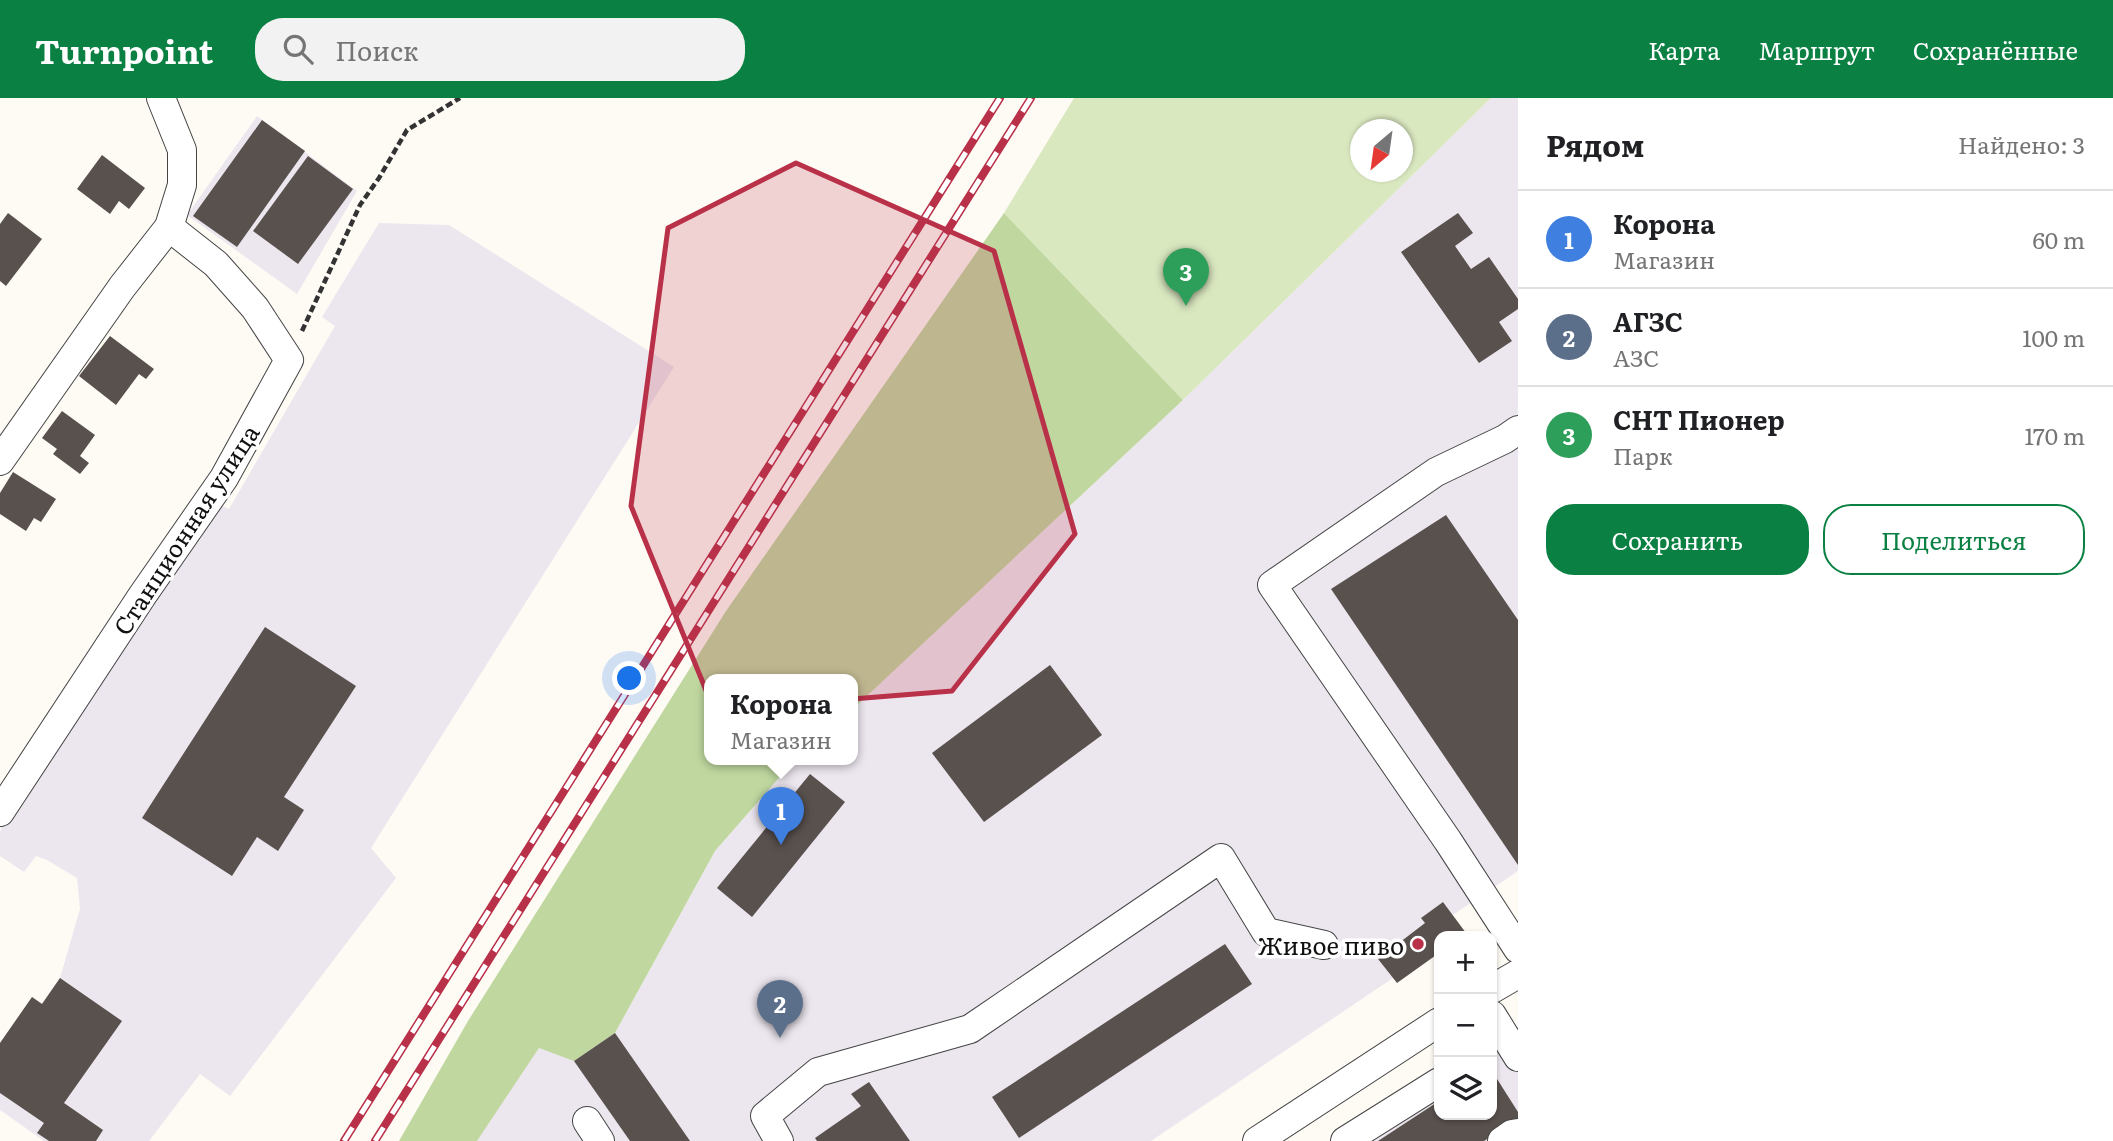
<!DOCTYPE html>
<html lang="ru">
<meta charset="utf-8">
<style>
:root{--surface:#fff;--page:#f2f2f2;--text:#202124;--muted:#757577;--line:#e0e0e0;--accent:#0b8043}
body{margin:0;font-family:Literata,serif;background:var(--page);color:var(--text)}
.controls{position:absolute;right:21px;bottom:21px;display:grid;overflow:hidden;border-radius:14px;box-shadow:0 2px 5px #0004}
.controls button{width:63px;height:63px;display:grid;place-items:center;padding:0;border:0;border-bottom:2px solid var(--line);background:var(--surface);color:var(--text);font:35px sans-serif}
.compass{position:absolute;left:1350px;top:21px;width:63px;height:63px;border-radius:50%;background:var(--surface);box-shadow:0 2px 5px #0004;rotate:209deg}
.you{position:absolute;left:630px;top:581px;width:24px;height:24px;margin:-18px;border:5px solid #fff;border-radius:50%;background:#1a73e8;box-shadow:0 0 0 10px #1a73e833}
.badge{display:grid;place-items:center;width:46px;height:46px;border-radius:50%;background:var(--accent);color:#fff;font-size:23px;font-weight:700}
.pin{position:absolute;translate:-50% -58px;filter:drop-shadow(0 2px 4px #0008)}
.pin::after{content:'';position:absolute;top:37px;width:24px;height:21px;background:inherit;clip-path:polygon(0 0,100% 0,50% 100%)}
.popup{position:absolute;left:704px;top:576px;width:154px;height:91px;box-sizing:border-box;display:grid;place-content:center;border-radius:14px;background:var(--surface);filter:drop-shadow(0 2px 5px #0005);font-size:23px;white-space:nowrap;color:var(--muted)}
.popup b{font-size:26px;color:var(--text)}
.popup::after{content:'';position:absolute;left:50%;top:100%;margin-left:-14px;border:14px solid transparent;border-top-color:var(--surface)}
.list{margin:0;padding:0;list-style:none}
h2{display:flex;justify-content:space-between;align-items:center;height:91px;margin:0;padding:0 28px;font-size:30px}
h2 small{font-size:23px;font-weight:400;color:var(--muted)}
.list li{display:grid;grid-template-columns:46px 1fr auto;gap:21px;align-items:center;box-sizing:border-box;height:98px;padding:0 28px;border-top:2px solid var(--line)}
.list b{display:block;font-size:26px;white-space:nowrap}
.list p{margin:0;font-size:23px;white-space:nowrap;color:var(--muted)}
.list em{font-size:23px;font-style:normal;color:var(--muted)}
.actions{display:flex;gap:14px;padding:21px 28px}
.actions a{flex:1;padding:16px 0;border:2px solid var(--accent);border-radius:28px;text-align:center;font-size:24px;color:var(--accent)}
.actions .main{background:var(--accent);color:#fff}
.icon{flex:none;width:38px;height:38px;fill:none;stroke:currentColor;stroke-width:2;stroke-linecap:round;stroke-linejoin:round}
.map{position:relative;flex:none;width:1518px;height:1043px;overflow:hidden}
header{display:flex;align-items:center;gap:42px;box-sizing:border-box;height:98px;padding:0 35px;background:var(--accent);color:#fff}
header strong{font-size:33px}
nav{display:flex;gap:38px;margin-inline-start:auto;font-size:24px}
.search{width:490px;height:63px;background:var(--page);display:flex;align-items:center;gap:18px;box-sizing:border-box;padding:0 24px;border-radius:28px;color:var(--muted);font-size:26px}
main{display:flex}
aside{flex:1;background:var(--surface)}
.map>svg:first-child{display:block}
.industrial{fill:#ece6ee}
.green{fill:#dae8c0;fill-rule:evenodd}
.forest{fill:#c0d8a0}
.building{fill:#59514e}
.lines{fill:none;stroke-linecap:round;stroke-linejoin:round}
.minor-casing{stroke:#444;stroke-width:30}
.path{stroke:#333;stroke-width:4.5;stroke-dasharray:7 3.5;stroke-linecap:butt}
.minor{stroke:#fff;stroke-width:28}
.rail-casing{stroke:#b93049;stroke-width:8}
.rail{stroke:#fff;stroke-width:5;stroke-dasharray:16;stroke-linecap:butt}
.marked{fill:#b93049;fill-opacity:0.2;stroke:#b93049;stroke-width:5;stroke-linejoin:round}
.poi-dot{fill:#b93049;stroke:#fff;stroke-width:2.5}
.labels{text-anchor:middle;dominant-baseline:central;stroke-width:7;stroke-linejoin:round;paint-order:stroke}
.street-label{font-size:24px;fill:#111;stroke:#fff}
.poi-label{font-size:24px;fill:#111;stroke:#fff;text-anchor:end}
</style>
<header>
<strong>Turnpoint</strong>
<div class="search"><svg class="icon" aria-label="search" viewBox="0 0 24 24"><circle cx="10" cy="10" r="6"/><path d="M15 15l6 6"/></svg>Поиск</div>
<nav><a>Карта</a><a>Маршрут</a><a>Сохранённые</a></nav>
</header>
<main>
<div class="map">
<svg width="1518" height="1043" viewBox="0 0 1518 1043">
<rect width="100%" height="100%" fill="#fefbf5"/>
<g class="industrial">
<path d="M1491,0H1518V773L1453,817L1443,804L1422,819L1425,825L1378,861L1393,880L1151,1043H477L539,950L615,935L715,753L778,681L799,661H853V611L1183,302Z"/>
<path d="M257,18L357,93L297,196L187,117Z"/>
<path d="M379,125L449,127L674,269L371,750L396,780L230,998L200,976L149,1043H44L0,1012V945L32,899L42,905L60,880L80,811L77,780L47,762L36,758L24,774L0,758V734L5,719L214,404L229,411L335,228L322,219Z"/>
<path d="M1513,942L1518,950V1043H1359L1439,990V1017H1492V956Z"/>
</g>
<path class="green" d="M1074,0H1491L1183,302L1004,115ZM1360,32H1402V74H1360Z"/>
<path class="forest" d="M1004,115L1183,302L853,611V581H709V661H799L778,681L715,753L615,935L574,963L539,950L477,1043H399L468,923L726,513Z"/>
<g class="building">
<path d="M262,22L305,53L237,149L193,118Z"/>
<path d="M102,57L145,90L129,111L119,103L110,116L77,91Z"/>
<path d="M308,58L353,91L298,166L253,133Z"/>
<path d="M8,115L42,141L6,188L0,183V126Z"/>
<path d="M1458,115L1473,135L1455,148L1471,171L1489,159L1518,201V211L1499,224L1512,243L1479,265L1401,154Z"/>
<path d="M110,238L154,271L146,281L139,276L116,307L79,278Z"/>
<path d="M62,313L95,337L80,358L89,365L80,376L53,356L57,351L42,340Z"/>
<path d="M13,374L56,401L41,424L34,420L26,433L0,416V395Z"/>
<path d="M1446,417L1518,522V767L1331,491Z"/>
<path d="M265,529L356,588L284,699L304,712L278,753L257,739L232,778L142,720Z"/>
<path d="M1050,567L1102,637L984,724L932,655Z"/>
<path d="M810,676L845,704L752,819L717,790Z"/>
<path d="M1443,804L1466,835L1462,838H1439V855L1397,885L1378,861L1425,825L1421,820Z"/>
<path d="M1225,846L1252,886L1019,1040L992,999Z"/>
<path d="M60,880L122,923L64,1005L103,1032L96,1043H49L37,1035L44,1025L0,995V945L32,899L42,906Z"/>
<path d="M615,935L690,1043H630L574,963Z"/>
<path d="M1492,973L1518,1014V1021L1484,1043H1378L1439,1003V1017H1492Z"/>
<path d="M869,984L910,1043H817L815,1040L861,1008L851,996Z"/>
</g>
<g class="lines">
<g class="minor-casing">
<g id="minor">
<path d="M1518,332L1505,341L1436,374L1272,487L1448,743L1518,851"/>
<path d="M0,363L122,189L169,129L182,87V52L161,0"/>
<path d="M0,714L142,498L224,380L289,262L255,210L216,166L169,129"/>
<path d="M1492,891L1518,876"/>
<path d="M1492,917L1518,959"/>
<path d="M587,1023L600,1043"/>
<path d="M779,1043L765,1018L818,974L970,931L1221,760L1266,834L1324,847"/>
<path d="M1257,1043L1439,924"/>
<path d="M1345,1043L1439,984"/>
<path d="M1502,1043L1512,1036L1518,1035"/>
</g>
</g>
<path class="path" d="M302,233L360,107L379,80L407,32L460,0"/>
<use href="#minor" class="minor"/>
<g class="rail-casing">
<g id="rail">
<path d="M344,1043L1000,0"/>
<path d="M375,1043L1031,0"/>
</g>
</g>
<use href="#rail" class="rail"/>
</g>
<path class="marked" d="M796,65L994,153L1075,436L952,593L714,612L631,408L668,130Z"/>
<circle class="poi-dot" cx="1418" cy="846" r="7"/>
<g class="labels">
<g class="street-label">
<text transform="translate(185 431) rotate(-57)">Станционная улица</text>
</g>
<g class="poi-label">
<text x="1404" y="846">Живое пиво</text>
</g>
</g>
</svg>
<div class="controls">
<button>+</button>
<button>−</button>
<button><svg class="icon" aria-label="layers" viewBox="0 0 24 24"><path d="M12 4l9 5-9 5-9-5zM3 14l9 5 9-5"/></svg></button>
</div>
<svg class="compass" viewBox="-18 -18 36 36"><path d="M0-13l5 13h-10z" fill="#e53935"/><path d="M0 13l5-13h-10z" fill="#757577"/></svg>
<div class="you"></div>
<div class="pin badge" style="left:781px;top:747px;background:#3f7fe0">1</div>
<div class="popup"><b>Корона</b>Магазин</div>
<div class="pin badge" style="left:780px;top:940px;background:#5c6f8a">2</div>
<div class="pin badge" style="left:1186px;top:208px;background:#2e9e5b">3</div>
</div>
<aside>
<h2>Рядом<small>Найдено: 3</small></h2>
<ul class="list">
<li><span class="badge" style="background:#3f7fe0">1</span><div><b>Корона</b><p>Магазин</p></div><em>60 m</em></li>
<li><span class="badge" style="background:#5c6f8a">2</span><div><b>АГЗС</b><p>АЗС</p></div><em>100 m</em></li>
<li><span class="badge" style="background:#2e9e5b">3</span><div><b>СНТ Пионер</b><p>Парк</p></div><em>170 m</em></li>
</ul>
<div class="actions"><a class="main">Сохранить</a><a>Поделиться</a></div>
</aside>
</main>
